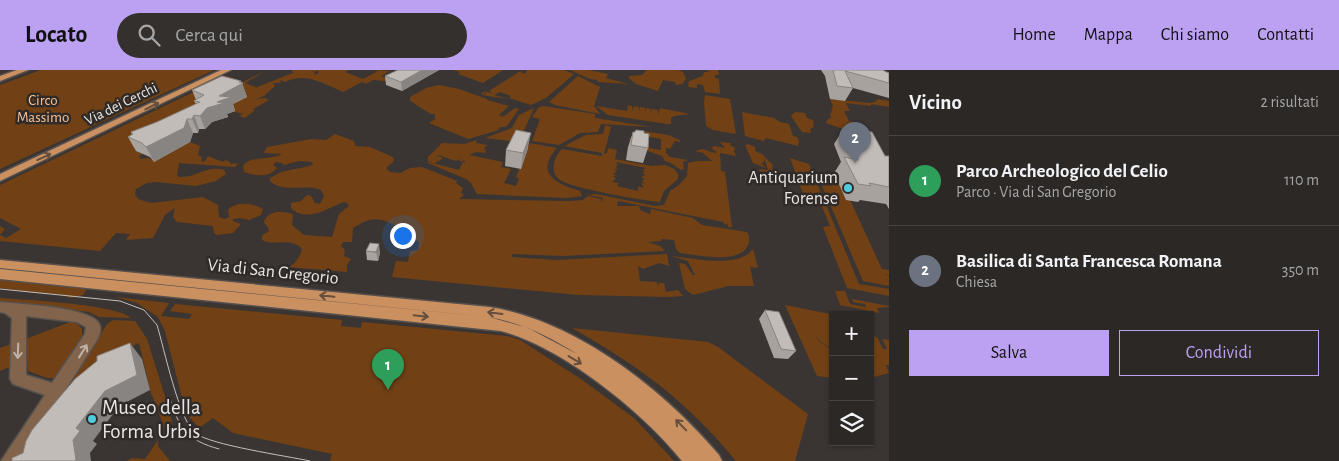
<!DOCTYPE html>
<html lang="it">
<meta charset="utf-8">
<style>
:root{--surface:#2c2826;--page:#34302e;--text:#f1f3f6;--muted:#a6a6a7;--line:#484443;--accent:#bca0f2}
body{margin:0;font-family:"Alegreya Sans",sans-serif;background:var(--page);color:var(--text)}
.controls{position:absolute;right:15px;bottom:15px;display:grid;overflow:hidden;border-radius:0px;box-shadow:0 1px 4px #0004}
.controls button{width:45px;height:45px;display:grid;place-items:center;padding:0;border:0;border-bottom:1px solid var(--line);background:var(--surface);color:var(--text);font:25px sans-serif}
.you{position:absolute;left:402px;top:165px;width:18px;height:18px;margin:-12px;border:4px solid #fff;border-radius:50%;background:#1a73e8;box-shadow:0 0 0 8px #1a73e833}
.badge{display:grid;place-items:center;width:32px;height:32px;border-radius:50%;background:var(--accent);color:#fff;font-size:16px;font-weight:700}
.pin{position:absolute;translate:-50% -41px;filter:drop-shadow(0 1px 2px #0008)}
.pin::after{content:'';position:absolute;top:26px;width:18px;height:15px;background:inherit;clip-path:polygon(0 0,100% 0,50% 100%)}
.list{margin:0;padding:0;list-style:none}
h2{display:flex;justify-content:space-between;align-items:center;height:65px;margin:0;padding:0 20px;font-size:21px}
h2 small{font-size:16px;font-weight:400;color:var(--muted)}
.list li{display:grid;grid-template-columns:32px 1fr auto;gap:15px;align-items:center;box-sizing:border-box;height:90px;padding:0 20px;border-top:1px solid var(--line)}
.list b{display:block;font-size:19px;white-space:nowrap}
.list p{margin:0;font-size:16px;white-space:nowrap;color:var(--muted)}
.list em{font-size:16px;font-style:normal;color:var(--muted)}
.actions{display:flex;gap:10px;padding:15px 20px}
.actions a{flex:1;padding:11px 0;border:1px solid var(--accent);border-radius:0px;text-align:center;font-size:18px;color:var(--accent)}
.actions .main{background:var(--accent);color:#111}
.icon{flex:none;width:28px;height:28px;fill:none;stroke:currentColor;stroke-width:2;stroke-linecap:round;stroke-linejoin:round}
.map{position:relative;flex:none;width:889px;height:391px;overflow:hidden}
header{display:flex;align-items:center;gap:30px;box-sizing:border-box;height:70px;padding:0 25px;background:var(--accent);color:#111}
header strong{font-size:24px}
nav{display:flex;gap:28px;margin-inline-start:auto;font-size:18px}
.search{width:350px;height:45px;background:var(--page);display:flex;align-items:center;gap:12px;box-sizing:border-box;padding:0 18px;border-radius:28px;color:var(--muted);font-size:19px}
main{display:flex}
aside{flex:1;background:var(--surface)}
.map>svg:first-child{display:block}
.green{fill:#714115;fill-rule:evenodd}
.lines{fill:none;stroke-linecap:round;stroke-linejoin:round}
.minor-casing{stroke:#56514e;stroke-width:3}
.major-casing{stroke:#56514e;stroke-width:3}
.minor{fill:#82644d;fill-rule:evenodd}
.major{fill:#cb9060;fill-rule:evenodd}
.tram{stroke:#c2bfbc;stroke-width:1}
.wall{fill:#a7a29e}
.shaded-wall{fill:#888481}
.building{fill:#c2bcb8;stroke:#888481}
.oneway{stroke:#664e3c}
.oneway2{stroke:#c0b2a7}
.poi-dot{fill:#54cadd;stroke:#302b28;stroke-width:2}
.labels{text-anchor:middle;dominant-baseline:central;stroke-width:5;stroke-linejoin:round;paint-order:stroke}
.far-park-label{font-size:15px;fill:#fac297;stroke:#302b28}
.far-street-label{font-size:15px;fill:#e9e6e3;stroke:#302b28}
.poi-label{font-size:18px;fill:#e9e6e3;stroke:#302b28;text-anchor:end}
.street-label{font-size:18px;fill:#e9e6e3;stroke:#302b28}
.near-poi-label{font-size:21px;fill:#e9e6e3;stroke:#302b28;text-anchor:start}
</style>
<header>
<strong>Locato</strong>
<div class="search"><svg class="icon" aria-label="search" viewBox="0 0 24 24"><circle cx="10" cy="10" r="6"/><path d="M15 15l6 6"/></svg>Cerca qui</div>
<nav><a>Home</a><a>Mappa</a><a>Chi siamo</a><a>Contatti</a></nav>
</header>
<main>
<div class="map">
<svg width="889" height="391" viewBox="0 0 889 391">
<rect width="100%" height="100%" fill="#3a3532"/>
<g class="green">
<path d="M41,0H214L0,99V15Z"/>
<path d="M267,0L245,13L258,18L257,17L293,3L292,0H316L317,2L312,1L315,3L314,5L319,3L317,0H349L345,2L363,9L378,1L375,0L390,1L381,6L387,8L385,11L373,10L366,14L362,12L343,22C322,13 306,2 285,12L280,10L281,13H273L275,16L264,26L256,29L265,28L269,30L253,39L255,40L245,48L239,46L243,44L224,39L136,81L143,84L139,86L141,89L148,88L156,91L190,72L200,76L198,85L202,87L201,92L205,91L208,86L223,92L226,90L231,93L230,94L238,93L235,97L179,93L177,105L179,107C197,108 207,95 224,100L226,104L216,111L196,116L156,112L147,113L136,119L135,124L138,129L151,133L203,127L218,135L219,147L225,149L229,147L228,140C237,131 252,133 263,139L261,145L249,150L240,148L233,149V151L241,154L233,163L217,165L214,163L213,156L177,152L173,147L175,138L165,145L153,168L126,170L130,164L116,163L100,181L0,171V156L5,159L0,165L6,168L21,159L0,148V115L227,6L243,12Z"/>
<path d="M453,0H503L483,13L458,4L460,2Z"/>
<path d="M522,0L520,2L525,4L527,0H564L574,4L546,28L531,35L509,28L511,26L500,22L494,25L508,29L482,25V22L485,23L483,25L486,24L484,21L494,24L489,21Z"/>
<path d="M570,0H589L608,4L606,8L628,14L598,12L597,10L590,9Z"/>
<path d="M647,0H678L683,2L686,9L682,14L676,15L675,12L663,10L658,21L636,14L629,8V6L642,5Z"/>
<path d="M706,0H718L719,5H715V8L719,9L720,24L705,22L703,15L697,14V18L688,17L689,11L703,6L704,2H711Z"/>
<path d="M578,6L600,17L594,36L600,44L555,35L549,32Z"/>
<path d="M439,15L459,19L487,29V30L509,36L499,45L503,47L515,38L519,39L507,56L498,58L499,60L468,69L429,53L435,49V44H431L410,31V27L426,18Z"/>
<path d="M705,25L730,29L736,64L713,60L706,56L704,32Z"/>
<path d="M830,29L870,33L875,32L878,29L889,31V37L871,34V36L846,33L850,41H844L849,51L854,52L860,65L826,53L828,49L832,47L830,46L833,36Z"/>
<path d="M628,35L632,36L633,41L634,36L639,37V42L640,37L645,38V43L646,38L651,39V44L652,39L658,40V45L660,38L690,44L674,46L671,48V54H667L608,45L596,36L627,41Z"/>
<path d="M543,36L595,44V48L652,57L601,54L598,62L580,63L559,75L532,71L540,49L532,47L539,37Z"/>
<path d="M534,38L519,72L485,68L512,58L519,45Z"/>
<path d="M742,42L774,48L780,52L789,54L793,66L797,67L799,71L798,76L766,68L764,71L745,66Z"/>
<path d="M795,42L805,43L807,48L813,50L814,57L810,59L811,63L802,62L791,46Z"/>
<path d="M605,55L611,57L604,84L607,83L608,78L617,80L615,89L609,88L652,96L665,95L674,99L678,104V109L664,121L660,132C645,131 571,118 560,110C549,102 554,87 562,79L602,86V83L564,76L586,65L603,64ZM616,92L646,98L642,100L646,101L643,102L645,106H642V108H645L642,111L645,114L641,113L644,118L638,116V121L617,116L619,113L612,112L616,108L613,107L616,105L613,104L617,101L614,99H618L615,95L618,96Z"/>
<path d="M637,60L668,65L680,70V72L675,71L670,79L666,78V83L670,87L688,90L683,92L684,99L681,100L671,93L665,91L662,86L631,75L629,69L631,67L649,68V78L661,80V69L635,64V61Z"/>
<path d="M335,64L354,71L355,76L370,77L393,87L394,91L386,98L390,102L400,103L410,98L422,97L457,111L456,113L463,118L461,123L464,125L459,129L570,131L583,130L588,126L601,129V133L603,128L588,125L596,124L655,136L664,135L670,121L679,115L687,106L688,93L697,91H712L703,83L695,81L702,79L715,83L717,82L712,79L713,76L725,78L720,72L731,73L730,75L735,78L734,81L736,86L720,83L721,101L725,102L732,157H728L727,153L725,155L723,152L618,131L617,136H615H639L640,140L650,144L651,139L693,148L702,155L747,162C750,167 750,172 747,177C738,194 696,185 680,183L676,179L674,170L661,169V171L648,172L660,176L665,181L562,186L512,184V187L557,190L667,184L669,196L659,193L643,199L638,196L640,211L657,212L658,216L659,213H664L666,222L678,220L683,226L669,227L578,225L392,207L396,191L408,192L410,181L418,180L419,172C403,163 387,143 366,151C361,153 358,155 353,158L352,172H343L341,176L345,180L344,186L351,189L347,195V202L288,197C295,195 301,185 302,179C291,166 275,177 262,170V165L268,162L269,159L264,152C268,140 282,141 293,144L292,155L304,165L332,167L339,144L349,136L347,133L343,132C327,139 306,153 291,138V133L301,131L307,125L311,126L315,133L320,134L324,126L321,120C306,113 284,124 270,111V108L281,102L310,96L313,94L312,92L299,91L284,95L282,93L276,92L273,95L277,98C269,108 255,106 244,102L243,96C251,85 269,91 282,84L265,83L264,82L267,77L311,69L326,70Z"/>
<path d="M477,70L476,73L488,75L484,78L486,82L485,83L476,82L469,85L503,92L501,97L511,99L504,113L516,116L519,109L516,107L530,73L557,78C534,104 557,114 580,121L582,126L567,128L477,124L471,113L466,109L428,93V87L442,73L464,74ZM438,85L456,91L462,86L458,90L462,92L464,90L465,93L463,92L459,100L429,92L430,91L434,94L438,91L433,89L439,91L443,88L439,86L436,87Z"/>
<path d="M748,74L755,77V81L762,84L773,95L772,99L775,102H772L779,112L761,105L759,99L768,100L764,87V92L761,93L766,98L753,93L745,75Z"/>
<path d="M790,88L809,94L859,214L889,219V226L847,218L823,157L830,156L821,134L806,132Z"/>
<path d="M820,103L835,105L846,130H850L882,199L889,200V205L885,204L889,206V216L863,211L820,111L822,107Z"/>
<path d="M753,179L758,198L750,197L754,216H728L693,225L685,219L679,193L685,194L693,205H695L688,191L671,186C692,188 739,199 753,179Z"/>
<path d="M0,206L88,217L83,225L71,228L58,224H44L0,218Z"/>
<path d="M835,221H845L850,234L866,237L865,234L853,232L852,229L889,236V237L877,238L879,243L840,235Z"/>
<path d="M115,227L169,233L161,246L189,249L192,244L170,241L175,234L342,250L341,256L361,258L362,252L507,266L520,270L581,309L634,348L674,391H330L332,384L233,363L213,348L199,358L186,343L165,261L158,247L137,233Z"/>
<path d="M0,228C25,230 116,234 131,248L99,247L89,242L0,232Z"/>
<path d="M785,235L835,245H833V279L822,273L812,262L821,273L833,280V308L817,306Z"/>
<path d="M113,250L135,251L147,269L170,342L172,354L165,359L150,320L139,273L122,281L76,323L65,321L107,254Z"/>
<path d="M70,252L78,254L82,259V266L55,308H47L28,301L26,269Z"/>
<path d="M572,258L708,272L718,277L808,344L795,391H736C686,330 640,297 572,258Z"/>
<path d="M870,265L877,267L883,279H887L882,269L889,270V295H886L889,303L870,308V298L872,299L870,294L872,293L870,272L872,277H874Z"/>
<path d="M14,273L12,296L0,301V278Z"/>
<path d="M158,370V376L170,391H127L132,388L145,389Z"/>
</g>
<g class="lines">
<g class="minor-casing">
<path id="minor" d="M0,232C17,234 97,237 100,256C102,265 94,274 90,281L20,391H1L45,325L13,314L10,309L12,248L5,243L0,242ZM26,246L77,252L86,257L85,264L52,313L26,305Z"/>
</g>
<g class="major-casing">
<g id="major">
<path d="M17,0H28L0,11V6Z"/>
<path d="M221,0H231L0,111V104Z"/>
<path d="M0,190L489,237C575,250 664,320 719,385L722,391H682C643,342 562,277 501,261L0,209V199L489,247L528,258L577,284C549,266 522,253 489,247L0,198Z"/>
</g>
</g>
<use href="#minor" class="minor"/>
<use href="#major" class="major"/>
<g class="tram">
<path d="M0,219L120,231L144,240L157,255C164,278 179,350 195,363C210,375 287,386 310,391"/>
<path d="M170,328C179,359 187,370 219,379"/>
</g>
</g>
<g class="wall">
<path d="M398,0H439L402,21L386,15L385,6Z"/>
<path d="M821,0H884V1L889,3V28L853,18L845,31L830,29L825,6Z"/>
<path d="M242,13L247,27L233,34L235,41L227,44L228,47L212,52L205,59H199L198,63H193L190,72L154,92L150,87L136,81L128,67L132,65L131,62L157,52L196,34L194,31L196,30L192,20Z"/>
<path d="M844,58L885,86H889V139L886,134L860,130L858,132L846,130L834,103L841,92L834,74Z"/>
<path d="M636,60L644,63L648,78L643,93L626,90L628,77L633,62H635Z"/>
<path d="M528,78L521,99L505,96L506,80Z"/>
<path d="M366,181L380,183L378,191L367,190Z"/>
<path d="M765,240L796,281L788,289L774,288L759,249Z"/>
</g>
<g class="shaded-wall">
<path d="M422,0H439L402,21L401,12Z"/>
<path d="M241,11L247,27L233,34L235,41L227,44L228,47L212,52L205,59L200,46L207,38L217,32L219,26Z"/>
<path d="M194,45L199,59L198,63L192,49Z"/>
<path d="M187,49L193,63L190,72L154,92L146,77Z"/>
<path d="M531,63L528,78L521,99L523,83Z"/>
<path d="M379,174L380,183L378,191L376,182Z"/>
<path d="M130,273L142,289L150,320L119,336L93,371L97,374L90,383L91,391H74L73,370L76,358Z"/>
</g>
<g class="building">
<path d="M398,0H422L401,12L385,6Z"/>
<path d="M833,0H884V1L889,3V13L845,1L853,18L837,16Z"/>
<path d="M222,6L241,11L239,12L243,13L219,26L231,27L217,32L224,33L207,38L200,46L194,45L192,49H187L184,58L146,77L142,73L128,67L133,64L131,62L157,52L200,32L194,31L204,25L192,20Z"/>
<path d="M844,58L872,62L885,86H889V117L869,113L871,116L858,114L844,87L858,90Z"/>
<path d="M516,60L531,63L523,83L506,80Z"/>
<path d="M636,60L644,61V63L649,64L648,78L631,75L633,62H635Z"/>
<path d="M370,173L379,174L376,182L366,181Z"/>
<path d="M765,240L779,242L796,281L781,279Z"/>
<path d="M130,273L137,305L105,321L76,358L80,361L73,370L76,390L74,391H12V388L23,383L26,371L32,360L75,309L97,291V286Z"/>
</g>
<defs><path id="oneway-shaft" d="M-6 0H5M1.5-3L5.5 0L1.5 3" fill="none" stroke-width="1.6" stroke-linecap="round" stroke-linejoin="round" transform="scale(1.25)"/></defs>
<g class="oneway">
<use href="#oneway-shaft" transform="translate(152 36) rotate(-26)"/>
<use href="#oneway-shaft" transform="translate(44 87) rotate(-25)"/>
<use href="#oneway-shaft" transform="translate(327 226) rotate(-174)"/>
<use href="#oneway-shaft" transform="translate(495 243) rotate(-173)"/>
<use href="#oneway-shaft" transform="translate(421 246) rotate(6)"/>
<use href="#oneway-shaft" transform="translate(575 290) rotate(31)"/>
<use href="#oneway-shaft" transform="translate(681 355) rotate(-134)"/>
</g>
<g class="oneway2">
<use href="#oneway-shaft" transform="translate(18 281) rotate(92)"/>
<use href="#oneway-shaft" transform="translate(83 281) rotate(-58)"/>
</g>
<g class="poi-dot">
<circle cx="848" cy="118" r="5"/>
<circle cx="92" cy="349" r="5"/>
</g>
<g class="labels">
<g class="far-park-label">
<text x="43" y="30">Circo<tspan x="43" dy="17">Massimo</tspan></text>
</g>
<g class="far-street-label">
<text transform="translate(121 34) rotate(-26)">Via dei Cerchi</text>
</g>
<g class="poi-label">
<text x="838" y="108">Antiquarium<tspan x="838" dy="21">Forense</tspan></text>
</g>
<g class="street-label">
<text transform="translate(273 202) rotate(6)">Via di San Gregorio</text>
</g>
<g class="near-poi-label">
<text x="102" y="337">Museo della<tspan x="102" dy="24">Forma Urbis</tspan></text>
</g>
</g>
</svg>
<div class="controls">
<button>+</button>
<button>−</button>
<button><svg class="icon" aria-label="layers" viewBox="0 0 24 24"><path d="M12 4l9 5-9 5-9-5zM3 14l9 5 9-5"/></svg></button>
</div>
<div class="you"></div>
<div class="pin badge" style="left:388px;top:320px;background:#2e9e5b">1</div>
<div class="pin badge" style="left:855px;top:93px;background:#6b7280">2</div>
</div>
<aside>
<h2>Vicino<small>2 risultati</small></h2>
<ul class="list">
<li><span class="badge" style="background:#2e9e5b">1</span><div><b>Parco Archeologico del Celio</b><p>Parco · Via di San Gregorio</p></div><em>110 m</em></li>
<li><span class="badge" style="background:#6b7280">2</span><div><b>Basilica di Santa Francesca Romana</b><p>Chiesa</p></div><em>350 m</em></li>
</ul>
<div class="actions"><a class="main">Salva</a><a>Condividi</a></div>
</aside>
</main>
